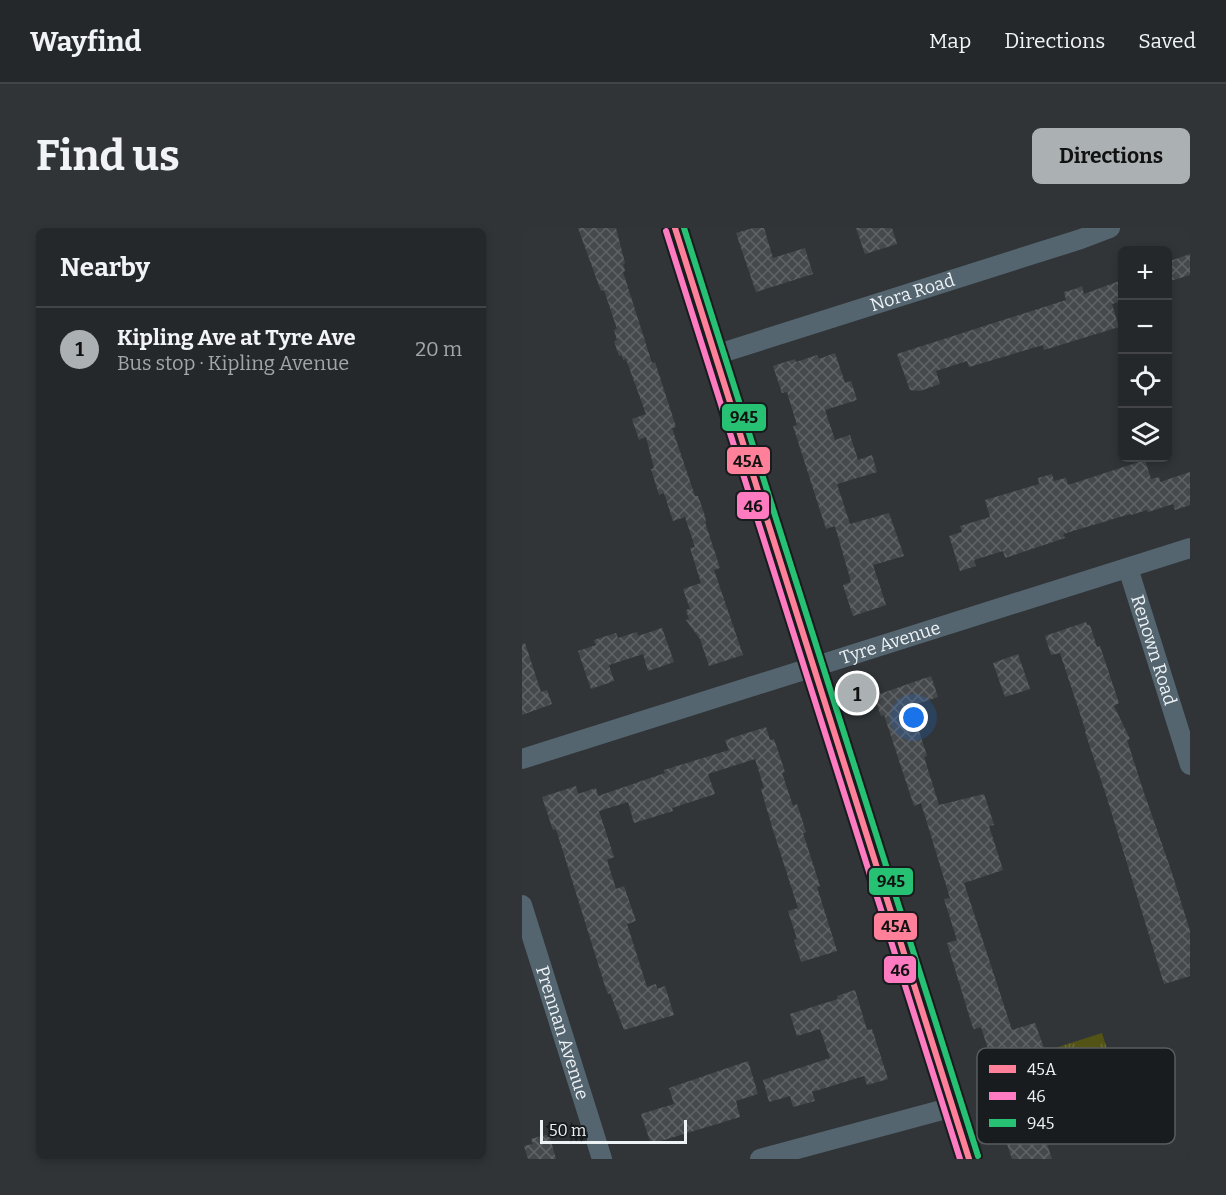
<!DOCTYPE html>
<meta charset="utf-8">
<style>
:root{--surface:#25282a;--page:#313436;--text:#f1f3f6;--muted:#a3a6a8;--line:#424447;--accent:#abb0b3}
body{margin:0;font-family:Bitter,serif;background:var(--page);color:var(--text)}
.controls{position:absolute;right:18px;top:18px;display:grid;overflow:hidden;border-radius:9px;box-shadow:0 3px 9px #0003}
.controls button{width:54px;height:54px;display:grid;place-items:center;padding:0;border:0;border-bottom:2px solid var(--line);background:var(--surface);color:var(--text);font:30px sans-serif}
.scale{position:absolute;left:18px;bottom:15px;width:147px;box-sizing:border-box;padding-left:6px;border:3px solid #edf2f5;border-top:0;font-size:16px;line-height:21px;white-space:nowrap;color:#edf2f5;-webkit-text-stroke:4px #191c1f;paint-order:stroke}
.you{position:absolute;left:392px;top:490px;width:21px;height:21px;margin:-15px;border:4px solid #fff;border-radius:50%;background:#1a73e8;box-shadow:0 0 0 9px #1a73e833}
.badge{display:grid;place-items:center;width:39px;height:39px;border-radius:50%;background:var(--accent);color:#111;font-size:20px;font-weight:700}
.pin{position:absolute;translate:-50% -50%;border:3px solid #fff;box-shadow:0 2px 6px #0006}
.list{margin:0;padding:0;list-style:none}
h2{display:flex;justify-content:space-between;align-items:center;height:78px;margin:0;padding:0 24px;font-size:26px}
h2 small{font-size:20px;font-weight:400;color:var(--muted)}
.list li{display:grid;grid-template-columns:39px 1fr auto;gap:18px;align-items:center;box-sizing:border-box;height:84px;padding:0 24px;border-top:2px solid var(--line)}
.list b{display:block;font-size:22px;white-space:nowrap}
.list p{margin:0;font-size:20px;white-space:nowrap;color:var(--muted)}
.list em{font-size:20px;font-style:normal;color:var(--muted)}
.icon{flex:none;width:33px;height:33px;fill:none;stroke:currentColor;stroke-width:2;stroke-linecap:round;stroke-linejoin:round}
.map{position:relative;flex:none;width:668px;height:931px;overflow:hidden;border-radius:9px}
header{display:flex;align-items:center;gap:36px;box-sizing:border-box;height:84px;padding:0 30px;background:var(--surface);border-bottom:2px solid var(--line)}
header strong{font-size:28px}
nav{display:flex;gap:33px;margin-inline-start:auto;font-size:21px}
.intro{display:flex;align-items:center;justify-content:space-between;box-sizing:border-box;height:144px;padding:0 36px}
h1{margin:0;font-size:42px}
.button{padding:15px 27px;border-radius:9px;background:var(--accent);color:#111;font-size:21px;font-weight:700}
main{display:flex;gap:36px;padding:0 36px}
aside{flex:1;background:var(--surface);border-radius:9px;box-shadow:0 3px 9px #0003}
.map>svg:first-child{display:block}
.grass{fill:url(#grass-tufts)}
.building{fill:url(#building-cross-hatch)}
.lines{fill:none;stroke-linecap:round;stroke-linejoin:round}
.minor{stroke:#546570;stroke-width:20}
.major{stroke:#597485;stroke-width:26}
.bus-1-casing{stroke:#191c1f;stroke-width:10}
.bus-2-casing{stroke:#191c1f;stroke-width:10}
.bus-3-casing{stroke:#191c1f;stroke-width:10}
.bus-1{stroke:#ff8098;stroke-width:6}
.bus-2{stroke:#fe7ac1;stroke-width:6}
.bus-3{stroke:#26c172;stroke-width:6}
.labels{text-anchor:middle;dominant-baseline:central;stroke-width:6;stroke-linejoin:round;paint-order:stroke}
.street-label{font-size:18px;fill:#edf2f5;stroke:#191c1f}
.key{fill:#191c1f;stroke:#595c5f;stroke-width:1.5}
.key-label{font-size:16px;fill:#edf2f5}
.line-badge{stroke:#191c1f;stroke-width:2}
.pale-badge-label{font-size:16px;text-anchor:middle;font-weight:bold;fill:#111}
</style>
<header>
<strong>Wayfind</strong>
<nav><a>Map</a><a>Directions</a><a>Saved</a></nav>
</header>
<div class="intro"><h1>Find us</h1><a class="button">Directions</a></div>
<main>
<aside>
<h2>Nearby<small></small></h2>
<ul class="list">
<li><span class="badge">1</span><div><b>Kipling Ave at Tyre Ave</b><p>Bus stop · Kipling Avenue</p></div><em>20 m</em></li>
</ul>
</aside>
<div class="map">
<svg width="668" height="931" viewBox="0 0 668 931">
<defs>
<pattern id="grass-tufts" width="24" height="20" patternUnits="userSpaceOnUse" patternTransform="scale(1.5)"><rect width="24" height="20" fill="#525315"/><path d="M3 7l-1-3M5 7V3M7 7l1-3M15 17l-1-3M17 17v-4M19 17l1-3" fill="none" stroke="#6b6c38"/></pattern>
<pattern id="building-cross-hatch" width="8" height="8" patternUnits="userSpaceOnUse" patternTransform="scale(1.5)"><rect width="8" height="8" fill="#46494c"/><path d="M0 0l8 8M0 8l8-8" fill="none" stroke="#616466"/></pattern>
</defs>
<rect width="100%" height="100%" fill="#313538"/>
<path class="grass" d="M580,805L592,843L470,883L458,844Z"/>
<g class="building">
<path d="M56,0H94L103,35L101,36L103,43L101,44L130,135L133,134L154,199L150,200L173,268H176L182,285L184,293L183,294L198,340L192,342L221,427L187,438L178,411L164,392L167,391L164,382L168,381L161,361L179,355L168,320L173,319L163,289L151,293L142,265L137,267L129,241L132,240L124,209L117,212L110,191L124,186L104,131L101,132L100,127L97,128L92,113L95,112L92,102L95,101L82,62L79,63Z"/>
<path d="M231,0H242L251,30L283,20L291,46L234,64L214,5Z"/>
<path d="M334,0H370L375,16L343,26Z"/>
<path d="M668,26V47L645,54V34Z"/>
<path d="M600,52V73L590,76L597,99L522,122L521,117L447,139L445,133L414,143L418,156L398,163L388,162L375,126L544,72L542,64L553,61L560,58L562,66Z"/>
<path d="M313,125L323,155L329,153L335,172L303,182L313,212L328,207L336,232L350,227L355,244L315,256L328,296L367,285L382,328L351,337L364,377L331,388L321,357L329,354L313,298L304,301L271,198L275,197L265,164L260,165L251,138L273,131L274,134L295,127L297,131Z"/>
<path d="M623,232L629,251L637,249L638,254L668,244V277L653,282L651,276L626,284L625,282L609,287L608,286L541,306L543,310L483,330L481,323L452,332L454,338L438,343L427,308L440,304L438,298L468,289L463,272L517,256L516,250L530,246L532,253L544,250L546,257Z"/>
<path d="M564,394L565,397H568L575,419L578,418L597,475L592,478L608,511L605,512L621,562L649,642L668,703V748L642,756L585,570L563,504H564L538,425L529,427L523,408Z"/>
<path d="M140,400L152,434L126,443L121,426L87,437L92,453L69,461L56,423L74,417L72,412L94,405L96,410L115,404L116,408Z"/>
<path d="M3,415L19,464L25,462L30,476L0,487V416Z"/>
<path d="M496,426L508,461L483,469L471,435Z"/>
<path d="M409,448L416,469L389,478L405,528L402,529L417,577L462,566L472,597L467,598L481,642L442,655L490,802L513,795L522,820L471,837L459,799L452,801L450,797L425,715L435,712L422,671L428,670L399,575L392,578L362,487L359,488L352,468Z"/>
<path d="M244,499L248,512L252,511L263,544L260,545L271,578L275,576L284,604L281,605L298,658L295,659L315,723L279,734L272,712L275,711L266,683L276,680L251,602L239,561L242,560L233,531L186,546L193,566L150,580L151,583L112,595L106,574L77,583L92,629L85,632L94,661L102,658L114,693L105,696L125,759L134,756L135,761L143,758L152,787L102,802L88,765L86,766L83,758L34,601L31,602L20,569L54,558L56,566L74,560L76,568L143,545L142,542L207,522L203,512Z"/>
<path d="M333,762L345,802L350,801L366,851L345,857L342,848L290,864L293,873L271,879L268,868L247,874L241,852L308,830L298,801L275,808L268,786L316,771L315,768Z"/>
<path d="M226,833L236,866L214,873L218,889L129,916L119,886L152,876L147,860Z"/>
<path d="M514,882L530,931H490L481,904L485,903L482,892Z"/>
<path d="M27,906L34,931H6L2,918L11,916L9,911Z"/>
</g>
<g class="lines">
<g class="minor">
<path id="s1" d="M193,127L559,11L588,0"/>
<path id="s2" d="M606,340L668,537"/>
<path id="s3" d="M0,531L668,320"/>
<path id="s4" d="M0,677L80,931"/>
<path d="M238,931L431,879"/>
</g>
<path class="major" d="M153,0L447,931"/>
<g class="bus-1-casing">
<path id="bus-1" d="M153,0L447,931"/>
</g>
<g class="bus-2-casing">
<path id="bus-2" d="M144,3L438,931"/>
</g>
<g class="bus-3-casing">
<path id="bus-3" d="M162,0L456,928"/>
</g>
<use href="#bus-1" class="bus-1"/>
<use href="#bus-2" class="bus-2"/>
<use href="#bus-3" class="bus-3"/>
</g>
<g class="labels">
<g class="street-label">
<text stroke="none"><textPath href="#s1" startOffset="207">Nora Road</textPath></text>
<text stroke="none"><textPath href="#s3" startOffset="386">Tyre Avenue</textPath></text>
<text stroke="none"><textPath href="#s2" startOffset="86">Renown Road</textPath></text>
<text stroke="none"><textPath href="#s4" startOffset="134">Prennan Avenue</textPath></text>
</g>
</g>
<rect x="455" y="820" width="198" height="96" rx="9" class="key"/>
<rect x="467" y="837" width="27" height="8" fill="#ff8098"/>
<rect x="467" y="864" width="27" height="8" fill="#fe7ac1"/>
<rect x="467" y="891" width="27" height="8" fill="#26c172"/>
<g class="key-label">
<text x="505" y="847">45A</text>
<text x="505" y="874">46</text>
<text x="505" y="901">945</text>
</g>
<g class="line-badge">
<rect x="199" y="175" width="46" height="29" rx="6" fill="#26c172"/>
<rect x="204" y="218" width="45" height="29" rx="6" fill="#ff8098"/>
<rect x="214" y="263" width="34" height="29" rx="6" fill="#fe7ac1"/>
<rect x="346" y="639" width="46" height="29" rx="6" fill="#26c172"/>
<rect x="351" y="684" width="45" height="29" rx="6" fill="#ff8098"/>
<rect x="361" y="727" width="34" height="29" rx="6" fill="#fe7ac1"/>
</g>
<g class="pale-badge-label">
<text x="222" y="195">945</text>
<text x="226" y="239">45A</text>
<text x="231" y="284">46</text>
<text x="369" y="659">945</text>
<text x="374" y="704">45A</text>
<text x="378" y="748">46</text>
</g>
</svg>
<div class="controls">
<button>+</button>
<button>−</button>
<button><svg class="icon" aria-label="locate" viewBox="0 0 24 24"><circle cx="12" cy="12" r="6"/><path d="M12 2v4M12 18v4M2 12h4M18 12h4"/></svg></button>
<button><svg class="icon" aria-label="layers" viewBox="0 0 24 24"><path d="M12 4l9 5-9 5-9-5zM3 14l9 5 9-5"/></svg></button>
</div>
<div class="scale">50 m</div>
<div class="you"></div>
<div class="pin badge" style="left:335px;top:465px">1</div>
</div>
</main>
